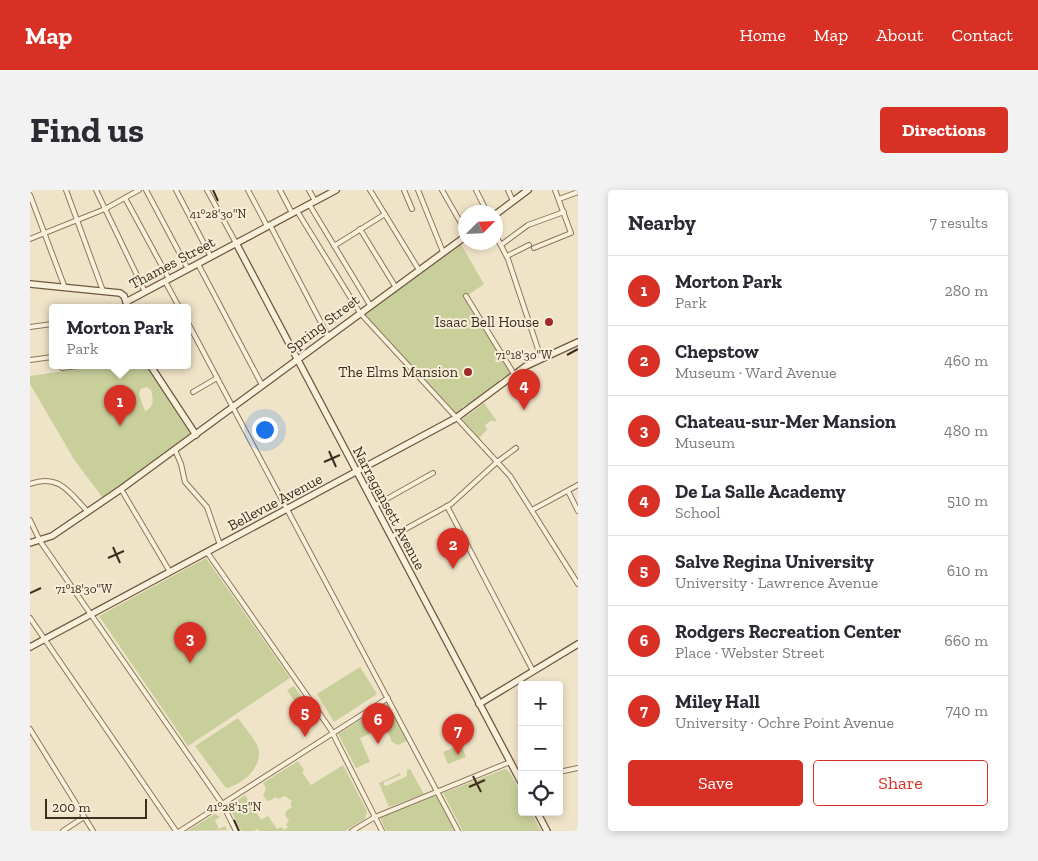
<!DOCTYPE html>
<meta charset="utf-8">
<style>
:root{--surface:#fff;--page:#f2f2f3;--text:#2b2b33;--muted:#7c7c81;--line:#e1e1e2;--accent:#d93025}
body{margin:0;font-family:"Zilla Slab",serif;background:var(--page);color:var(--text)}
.controls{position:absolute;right:15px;bottom:15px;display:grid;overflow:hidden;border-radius:5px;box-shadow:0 2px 8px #0003}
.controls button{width:45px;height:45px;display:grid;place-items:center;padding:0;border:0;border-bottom:1px solid var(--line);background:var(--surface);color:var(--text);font:25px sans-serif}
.compass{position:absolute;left:428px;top:15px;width:45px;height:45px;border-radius:50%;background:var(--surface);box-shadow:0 2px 8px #0003;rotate:66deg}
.scale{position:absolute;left:15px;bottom:12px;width:102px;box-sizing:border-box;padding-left:5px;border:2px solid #3d2e20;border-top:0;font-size:14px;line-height:18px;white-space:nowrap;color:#3d2e20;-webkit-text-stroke:4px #f7eed8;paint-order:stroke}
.you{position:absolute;left:234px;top:239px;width:18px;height:18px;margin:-12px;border:4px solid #fff;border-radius:50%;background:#1a73e8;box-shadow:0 0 0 8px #1a73e833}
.badge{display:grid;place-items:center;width:32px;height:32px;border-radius:50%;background:var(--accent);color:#fff;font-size:16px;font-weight:700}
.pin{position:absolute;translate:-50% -41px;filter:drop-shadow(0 1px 2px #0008)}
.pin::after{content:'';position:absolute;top:26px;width:18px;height:15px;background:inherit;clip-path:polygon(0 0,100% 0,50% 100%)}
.popup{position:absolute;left:19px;top:114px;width:142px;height:65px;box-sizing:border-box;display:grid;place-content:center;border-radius:5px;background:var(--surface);filter:drop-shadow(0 1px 4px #0005);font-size:16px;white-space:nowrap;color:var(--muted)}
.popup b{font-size:19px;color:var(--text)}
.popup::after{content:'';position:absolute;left:50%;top:100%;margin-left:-10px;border:10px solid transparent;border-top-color:var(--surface)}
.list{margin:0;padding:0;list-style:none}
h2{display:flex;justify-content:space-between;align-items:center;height:65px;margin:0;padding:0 20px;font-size:21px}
h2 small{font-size:16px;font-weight:400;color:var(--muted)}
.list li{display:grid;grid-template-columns:32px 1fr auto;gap:15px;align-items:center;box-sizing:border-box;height:70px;padding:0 20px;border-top:1px solid var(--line)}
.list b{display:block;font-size:19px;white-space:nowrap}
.list p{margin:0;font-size:16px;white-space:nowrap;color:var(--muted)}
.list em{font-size:16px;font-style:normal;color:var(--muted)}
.actions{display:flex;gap:10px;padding:15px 20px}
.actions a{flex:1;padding:11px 0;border:1px solid var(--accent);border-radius:5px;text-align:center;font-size:18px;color:var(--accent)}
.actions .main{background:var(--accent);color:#fff}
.icon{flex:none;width:28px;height:28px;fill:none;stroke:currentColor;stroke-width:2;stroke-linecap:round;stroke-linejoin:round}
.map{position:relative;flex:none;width:548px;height:641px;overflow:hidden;border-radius:5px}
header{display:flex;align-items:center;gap:30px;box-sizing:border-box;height:70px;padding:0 25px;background:var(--accent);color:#fff}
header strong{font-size:24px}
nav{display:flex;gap:28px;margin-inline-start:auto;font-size:18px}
.intro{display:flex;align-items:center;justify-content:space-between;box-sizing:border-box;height:120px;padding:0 30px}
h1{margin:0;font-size:35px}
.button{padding:12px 22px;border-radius:5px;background:var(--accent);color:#fff;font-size:18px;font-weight:700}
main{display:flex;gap:30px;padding:0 30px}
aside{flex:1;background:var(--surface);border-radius:5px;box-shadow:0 2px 8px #0003}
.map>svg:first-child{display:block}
.green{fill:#c9cf9b;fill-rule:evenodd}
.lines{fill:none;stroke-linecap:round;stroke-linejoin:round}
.street-casing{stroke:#8d765c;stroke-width:6}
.secondary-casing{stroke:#6f573f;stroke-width:8}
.street{stroke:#faf1dc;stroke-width:4}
.secondary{stroke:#faf1dc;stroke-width:5.5}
.ticks{fill:none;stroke:#3d2e20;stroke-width:2}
.poi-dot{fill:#9e2a2b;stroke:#f7eed8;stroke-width:2}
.labels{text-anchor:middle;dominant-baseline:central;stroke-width:4;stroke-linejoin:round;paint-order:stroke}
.street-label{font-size:15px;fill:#3d2e20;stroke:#f7eed8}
.poi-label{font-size:15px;fill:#3d2e20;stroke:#f7eed8;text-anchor:end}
.ticks-label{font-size:12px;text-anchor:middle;fill:#3d2e20;stroke:#f7eed8;stroke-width:4;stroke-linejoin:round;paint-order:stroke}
</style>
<header>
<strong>Map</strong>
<nav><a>Home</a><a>Map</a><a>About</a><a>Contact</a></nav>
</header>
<div class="intro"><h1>Find us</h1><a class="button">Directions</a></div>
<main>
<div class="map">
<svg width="548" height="641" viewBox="0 0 548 641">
<rect width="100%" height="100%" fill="#f0e4c8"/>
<g class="green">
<path d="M430,53L454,94L434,108L481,183L475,187L471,188L469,190L470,192L437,216L435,215L432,217L431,221L426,224L334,123Z"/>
<path d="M76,175H116L160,244L73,308L45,271L0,194V186ZM117,197L121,200C123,209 125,217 115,221L109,204L111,199Z"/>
<path d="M454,213L466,230V232L462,230L455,235L457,240L449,248L434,231L433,229Z"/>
<path d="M176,368L260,488L158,556L69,426Z"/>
<path d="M330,477L347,504L304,532L287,504Z"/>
<path d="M264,496L272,508L265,512L257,500Z"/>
<path d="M357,513L377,551L368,555L362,552L358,542L355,543L352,538L330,548L340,572L326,578L308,544Z"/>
<path d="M208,528C214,537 222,545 227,555C236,574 213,595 196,598L165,556Z"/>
<path d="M431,555L436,567L418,574L413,562Z"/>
<path d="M268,571L274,580L272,582L281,595L313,575L337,621L335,629L315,641H229L228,639L224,641H211L199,616L215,605L231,630L238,626L247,639L252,637L254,640L258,637L256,634L259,631L255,625L256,621L262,617L260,613L262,611L255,606L248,609L246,607L241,610L237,611L233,605L236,599L233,593Z"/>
<path d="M380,579L394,604L359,617L349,593L370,583L371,585L354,592V595L356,596L377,586V580Z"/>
<path d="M475,579L479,581L492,605V622H501L511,641H433L413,603Z"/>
<path d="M406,605L425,641H356L350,627Z"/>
<path d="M185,624L190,627L185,630L189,639L195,636L197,640L157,641Z"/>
</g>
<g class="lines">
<g class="street-casing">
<g id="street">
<path d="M36,0L73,101"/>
<path d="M66,0L115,102"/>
<path d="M116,0L158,79"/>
<path d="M146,0L181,67"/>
<path d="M177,0L206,53"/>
<path d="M218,0L237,36"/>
<path d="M250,0L262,23"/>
<path d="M279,0L285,11"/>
<path d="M340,0L389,80"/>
<path d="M374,0L382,19"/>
<path d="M388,0L413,62"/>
<path d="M412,0L436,42"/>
<path d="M446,0L457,22"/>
<path d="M478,0L483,11"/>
<path d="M0,5L35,98"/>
<path d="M95,8L139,89"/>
<path d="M529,9L548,2"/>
<path d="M279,14L340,115"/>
<path d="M267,21L330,123L480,286L548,394"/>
<path d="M240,35L298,146"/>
<path d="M330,39L365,96"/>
<path d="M466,46L478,69L511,168"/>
<path d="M0,49L75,19L109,0"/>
<path d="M471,55L498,35L534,22"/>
<path d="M304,56L355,24"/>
<path d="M504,58L541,43L525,0"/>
<path d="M477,66L499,55"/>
<path d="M168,74L232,195"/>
<path d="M135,91L149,117"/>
<path d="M436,106L484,184"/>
<path d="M158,133L428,641"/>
<path d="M0,137L22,134"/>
<path d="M0,170L22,167"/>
<path d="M29,175L32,178L55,175"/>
<path d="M163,202L187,188"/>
<path d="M145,260L151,274L155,292L177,317L190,355"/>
<path d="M0,294C29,283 40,303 58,322"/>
<path d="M91,299L140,382"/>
<path d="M538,301L548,321"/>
<path d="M344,316L403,283"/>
<path d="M417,316L503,481"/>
<path d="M502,320L548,295"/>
<path d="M0,330L10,351L193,615L206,641"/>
<path d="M361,347L421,314L467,272L486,258"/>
<path d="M177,362L301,540L352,641"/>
<path d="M0,428L146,641"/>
<path d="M0,539L63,641"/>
<path d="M529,582L548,578"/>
<path d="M33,641L54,627"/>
<path d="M150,641L358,508"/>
<path d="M322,641L345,627L480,572"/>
</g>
</g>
<g class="secondary-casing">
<g id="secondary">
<path d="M466,24L498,0"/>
<path d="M206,53L492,594"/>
<path d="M0,94L90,103L94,106L98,117"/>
<path d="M96,112L306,0"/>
<path d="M120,175L166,245"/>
<path d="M0,353L22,346L91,299L436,46"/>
<path d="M0,457L426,228L496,176L548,152"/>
<path d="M449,514L548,454"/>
<path d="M507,622L517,641"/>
</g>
</g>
<use href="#street" class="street"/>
<use href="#secondary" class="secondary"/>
</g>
<path class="ticks" d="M183,0L188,11M537,165L548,159M299,261L306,277M294,272L310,265M83,357L90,373M78,368L94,361M0,403L11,398M443,586L451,602M439,597L455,590M204,630L209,641"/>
<g class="poi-dot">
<circle cx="519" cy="132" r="5"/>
<circle cx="438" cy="182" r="5"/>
</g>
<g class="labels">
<g class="street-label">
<text transform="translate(142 73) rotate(-28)">Thames Street</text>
<text transform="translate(293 134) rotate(-37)">Spring Street</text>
<text transform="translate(245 312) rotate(-28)">Bellevue Avenue</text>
<text transform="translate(359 318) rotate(62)">Narragansett Avenue</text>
</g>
<g class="poi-label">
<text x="509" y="132">Isaac Bell House</text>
<text x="428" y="182">The Elms Mansion</text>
</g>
</g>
<g class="ticks-label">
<text x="188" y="28">41°28'30"N</text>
<text x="494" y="169">71°18'30"W</text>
<text x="54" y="403">71°18'30"W</text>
<text x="204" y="621">41°28'15"N</text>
</g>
</svg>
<div class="controls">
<button>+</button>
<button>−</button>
<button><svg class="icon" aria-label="locate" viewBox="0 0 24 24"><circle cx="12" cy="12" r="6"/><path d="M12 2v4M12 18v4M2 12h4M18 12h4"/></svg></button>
</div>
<svg class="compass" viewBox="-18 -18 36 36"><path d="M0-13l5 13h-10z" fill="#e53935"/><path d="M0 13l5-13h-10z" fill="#7c7c81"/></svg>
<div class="scale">200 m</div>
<div class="you"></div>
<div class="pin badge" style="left:90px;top:236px">1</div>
<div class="popup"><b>Morton Park</b>Park</div>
<div class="pin badge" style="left:423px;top:379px">2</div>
<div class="pin badge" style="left:160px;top:473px">3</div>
<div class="pin badge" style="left:494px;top:220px">4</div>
<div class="pin badge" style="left:275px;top:547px">5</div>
<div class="pin badge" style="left:348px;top:554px">6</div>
<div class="pin badge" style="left:428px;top:565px">7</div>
</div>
<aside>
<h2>Nearby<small>7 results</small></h2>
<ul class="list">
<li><span class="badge">1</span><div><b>Morton Park</b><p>Park</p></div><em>280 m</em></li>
<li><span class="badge">2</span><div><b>Chepstow</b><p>Museum · Ward Avenue</p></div><em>460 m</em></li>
<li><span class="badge">3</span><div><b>Chateau-sur-Mer Mansion</b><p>Museum</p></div><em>480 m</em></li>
<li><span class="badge">4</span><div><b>De La Salle Academy</b><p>School</p></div><em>510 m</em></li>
<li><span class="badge">5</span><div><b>Salve Regina University</b><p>University · Lawrence Avenue</p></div><em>610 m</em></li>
<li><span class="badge">6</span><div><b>Rodgers Recreation Center</b><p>Place · Webster Street</p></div><em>660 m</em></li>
<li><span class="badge">7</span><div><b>Miley Hall</b><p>University · Ochre Point Avenue</p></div><em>740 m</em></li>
</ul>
<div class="actions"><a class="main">Save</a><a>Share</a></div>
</aside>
</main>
